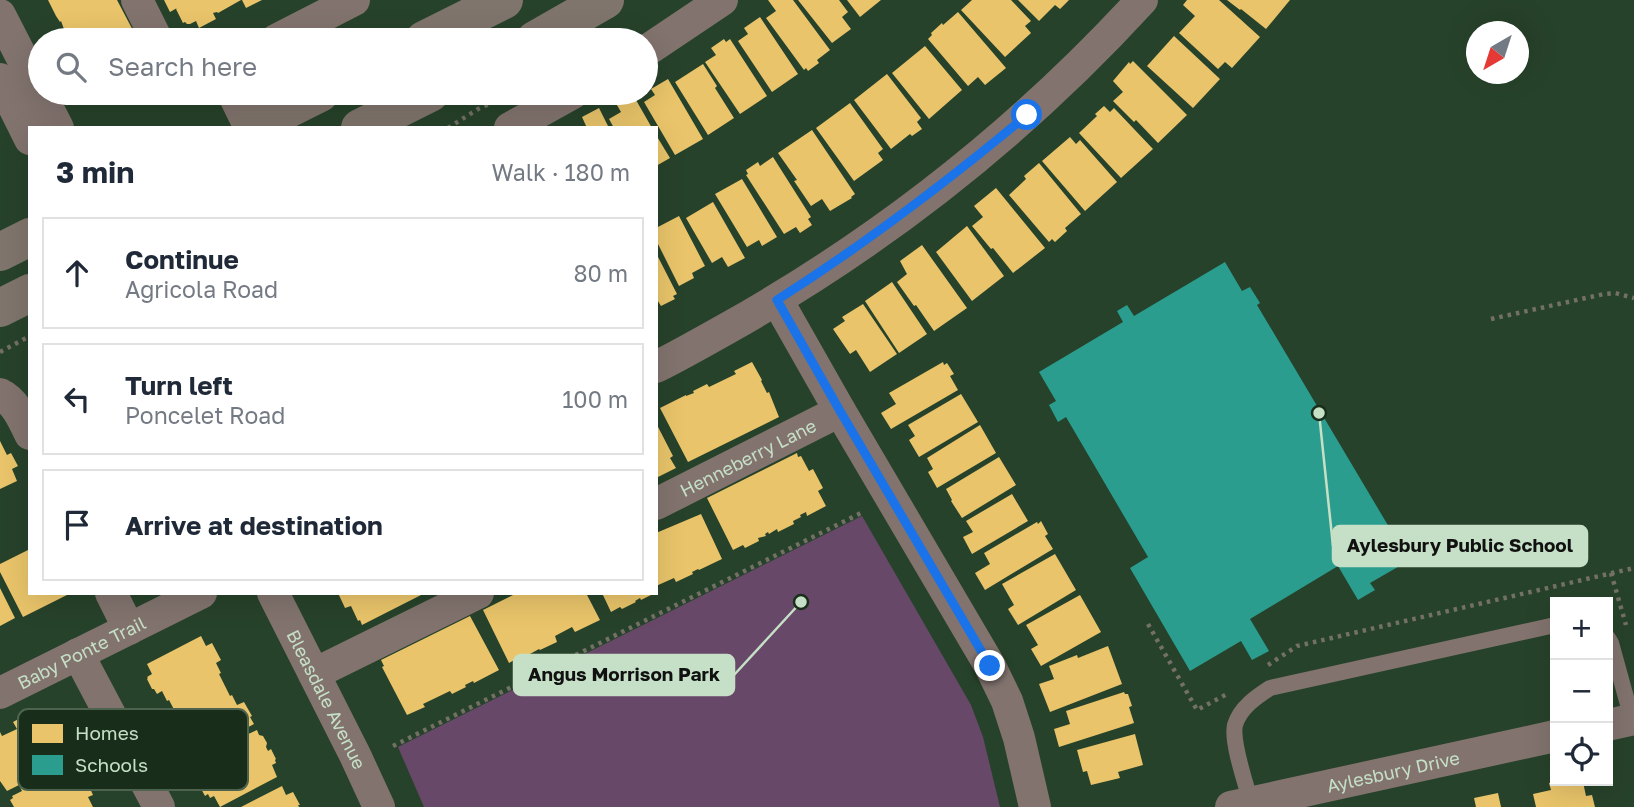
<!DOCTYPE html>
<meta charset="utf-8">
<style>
:root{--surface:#fff;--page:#f6f6f7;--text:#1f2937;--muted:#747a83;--line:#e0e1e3}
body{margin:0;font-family:"Golos Text",sans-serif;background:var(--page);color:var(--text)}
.controls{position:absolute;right:21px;bottom:21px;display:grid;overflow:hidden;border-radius:0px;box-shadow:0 7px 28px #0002}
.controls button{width:63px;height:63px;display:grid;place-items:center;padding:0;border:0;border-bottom:2px solid var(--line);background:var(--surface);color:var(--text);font:35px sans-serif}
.compass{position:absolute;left:1466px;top:21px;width:63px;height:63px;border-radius:50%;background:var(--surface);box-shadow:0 7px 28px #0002;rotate:219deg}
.stop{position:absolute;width:21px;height:21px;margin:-16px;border:5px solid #1a73e8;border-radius:50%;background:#fff}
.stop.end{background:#1a73e8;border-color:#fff;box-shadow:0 2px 7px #0008}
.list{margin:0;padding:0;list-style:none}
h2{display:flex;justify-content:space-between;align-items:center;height:91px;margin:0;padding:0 28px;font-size:30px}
h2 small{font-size:23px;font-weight:400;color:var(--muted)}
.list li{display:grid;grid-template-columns:46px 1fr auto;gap:21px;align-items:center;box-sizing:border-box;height:112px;margin:0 14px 14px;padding:0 14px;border:2px solid var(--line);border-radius:0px}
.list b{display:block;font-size:26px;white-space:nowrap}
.list p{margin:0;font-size:23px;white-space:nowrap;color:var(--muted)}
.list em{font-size:23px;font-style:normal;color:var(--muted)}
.icon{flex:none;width:38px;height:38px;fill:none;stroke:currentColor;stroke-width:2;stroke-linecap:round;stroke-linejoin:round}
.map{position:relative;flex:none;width:1634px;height:807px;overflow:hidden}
.search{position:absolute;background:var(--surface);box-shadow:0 7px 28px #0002;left:28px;top:28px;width:630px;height:77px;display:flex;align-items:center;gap:18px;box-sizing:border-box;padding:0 24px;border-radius:38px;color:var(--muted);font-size:26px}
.panel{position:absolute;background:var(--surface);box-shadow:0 7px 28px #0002;left:28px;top:126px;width:630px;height:469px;border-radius:0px}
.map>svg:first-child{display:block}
.green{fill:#684869}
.homes{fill:#e9c46a}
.schools{fill:#2a9d8f}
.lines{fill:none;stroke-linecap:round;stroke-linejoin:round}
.path{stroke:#737066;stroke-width:4.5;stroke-dasharray:3.5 5;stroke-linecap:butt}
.service{stroke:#82736e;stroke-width:16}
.minor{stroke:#82736e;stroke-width:32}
.secondary{stroke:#80756c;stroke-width:38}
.route{stroke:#1a73e8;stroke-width:9}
.labels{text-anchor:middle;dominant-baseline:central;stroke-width:7;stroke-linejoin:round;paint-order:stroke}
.street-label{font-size:18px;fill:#c5e0c6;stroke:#192e1a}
.key{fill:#192e1a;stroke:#4d634e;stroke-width:2}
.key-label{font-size:19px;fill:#c5e0c6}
.leader{fill:none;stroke:#c5e0c6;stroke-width:2.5}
.callout-dot{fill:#c5e0c6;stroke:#192e1a;stroke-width:2.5}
.callout{fill:#c5e0c6;stroke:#c5e0c6;stroke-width:2.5}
.callout-label{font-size:19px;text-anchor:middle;font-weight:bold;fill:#111}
</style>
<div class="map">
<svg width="1634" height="807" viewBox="0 0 1634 807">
<rect width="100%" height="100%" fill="#27422a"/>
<path class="green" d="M862,516L971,705L983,737L1000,807H424L398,747Z"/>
<g class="homes">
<path d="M48,0H117L138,40H68L61,21L60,22L56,16Z"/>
<path d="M164,0H241L218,13L217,12L213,13L216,19L199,28L196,21L190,24H187L185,22L183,23L176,9L177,8L170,12Z"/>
<path d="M242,0H262L246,8Z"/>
<path d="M768,0H793L830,50L817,60L819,63L808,71L806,68L804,70L766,18L776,11Z"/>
<path d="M798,0H839L848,12L842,17L851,29L832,43Z"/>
<path d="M847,0H881L860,17Z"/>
<path d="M972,0H1011L1031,21L1025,26L1031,33L1005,57L961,10Z"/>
<path d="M1018,0H1069L1060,9L1055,5L1039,21Z"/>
<path d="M1187,0H1219L1260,37L1232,68L1225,62L1218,69L1179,33L1195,16L1183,5Z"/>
<path d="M1227,0H1290L1266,29L1241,9L1240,10Z"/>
<path d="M958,12L1006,68L985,85L978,77L968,86L928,39L932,35L931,33L942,23L943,25Z"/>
<path d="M760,17L798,74L772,92L738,41L748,34L744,28Z"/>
<path d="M1174,36L1220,79L1193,108L1147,66Z"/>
<path d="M724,39L726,42L730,39L767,96L740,114L705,62L716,55L711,48Z"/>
<path d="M925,46L962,90L929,119L892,73Z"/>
<path d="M1133,61L1187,115L1158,143L1136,120L1134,122L1113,101L1123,92L1113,81L1129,62L1130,64Z"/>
<path d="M703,64L717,86L715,88L734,118L708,135L675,82Z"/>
<path d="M887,74L921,118L917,122L922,129L912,136L910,134L891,149L854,100Z"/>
<path d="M668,79L703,139L675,155L644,102L655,95L651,89Z"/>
<path d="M626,93H632L652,128H614L609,119L621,112L614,100Z"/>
<path d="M850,103L883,149L878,153L883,160L854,181L816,128Z"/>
<path d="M1104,106L1110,112L1114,108L1153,149L1121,178L1079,133L1097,116L1095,114Z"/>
<path d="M599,108L609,128H587L582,117Z"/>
<path d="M812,130L855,194L851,197L852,198L830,211L822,199L811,206L794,181L797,180L778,153Z"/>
<path d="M656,135L670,158L656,166Z"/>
<path d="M1070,137L1076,144L1080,140L1117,182L1085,211L1042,161Z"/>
<path d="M773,157L811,217L808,219L812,225L800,233L796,227L784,234L746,175L748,174L746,170L758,162L760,166Z"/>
<path d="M1039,163L1081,214L1065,228L1067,231L1055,242L1052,239L1049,242L1009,195L1026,179L1024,176Z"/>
<path d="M742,179L777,237L762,246L759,240L747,247L715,194Z"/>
<path d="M996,188L1045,248L1013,273L993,248L991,249L972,226L983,217L974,206Z"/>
<path d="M713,202L745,258L728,267L722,257L712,263L686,218Z"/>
<path d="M679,216L705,266L692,273L694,278L679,286L656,240V228Z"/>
<path d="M967,226L1004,276L972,301L936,252Z"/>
<path d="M922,245L967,308L934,331L916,305L914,306L897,282L907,274L900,261Z"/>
<path d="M656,253L677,294L673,296L675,299L661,306L656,298Z"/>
<path d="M892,282L927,334L899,353L865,301Z"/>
<path d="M863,304L897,354L870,372L856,350L850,354L833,329L845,321L842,317Z"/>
<path d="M752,362L762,380L761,381L767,393L769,392L779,417L688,462L660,408L686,395V396L694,393L693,391L707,384L709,387L736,374L734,371Z"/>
<path d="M943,362L944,365L947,363L954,374L950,376L958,390L891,429L881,413L896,404L889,393Z"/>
<path d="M961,394L978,422L919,457L909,440L915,436L908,425Z"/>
<path d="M656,423L673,456L670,458L676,468L656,478Z"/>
<path d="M980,425L996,453L937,488L928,472L933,469L927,458Z"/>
<path d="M0,441L7,455L11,453L18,466L12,469L17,481L0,489Z"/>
<path d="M797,453L798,457L801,456L809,471L813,469L823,488L818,491L826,506L807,516L806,512L800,515L801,517L793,521L794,524L778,532L777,529L769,534L768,532L765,534L766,536L758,538L759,541L745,548L743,545L733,550L707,498Z"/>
<path d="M999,457L1016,485L962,518L951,501L952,500L946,489Z"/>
<path d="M1012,494L1028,521L972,554L963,537L973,532L966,521Z"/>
<path d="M701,514L722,559L699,570L698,569L692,572L693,574L676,582L674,578L656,586V533Z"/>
<path d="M1041,521L1048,534L1045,536L1053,549L985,590L975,573L990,564L984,553L1037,522L1038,524Z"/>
<path d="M30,549V593H71L23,617L0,572V564Z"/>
<path d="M1055,554L1076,590L1018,625L1008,609L1014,605L1002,584Z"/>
<path d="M0,588L15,618L0,626Z"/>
<path d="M338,593H425L362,625L360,620L358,621L351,606L345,608Z"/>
<path d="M517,593H586L600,620L575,632L572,627L555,636L557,642L540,650L539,649L519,660L518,658L509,663L483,610Z"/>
<path d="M602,593H655L641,600L640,598L635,601L636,602L622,609L620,607L611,612Z"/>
<path d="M1080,595L1101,632L1041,666L1031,649L1038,645L1026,625Z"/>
<path d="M470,616L499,670L474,683L473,681L465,685L466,687L452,694L450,691L423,704L425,707L407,715L382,667L384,666L381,660Z"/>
<path d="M201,636L206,646L212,643L221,660L216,663L221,673L219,674L230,696L232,695L237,705L244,702L252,716L250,717L254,724L243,730L246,735L257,730L259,735L263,736L267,743L266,747L268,751L271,749L276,759L275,760L276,763L272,765L277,777L220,807L214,796L210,798L208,794L205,796L199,785L202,783L198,779L194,772L195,769L193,763L204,758L201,753L190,758L177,736L183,733L178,723L180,721L169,700L167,701L162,691L157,694L154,689H152L147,679L148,678L147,677L152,674L147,664Z"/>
<path d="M1108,646L1122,684L1050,712L1039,684L1054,679L1049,666L1077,655L1078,658Z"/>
<path d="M1124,692L1125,694H1128L1132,706L1129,707L1134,723L1059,747L1054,729L1070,724L1066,711Z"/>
<path d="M28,714L31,721L44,715L49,724L54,722L64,742H68L72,758L61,763L64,769L75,763L76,766L79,764L93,795L88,797L93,807H14L10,800L13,798L12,796L22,791L19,785L7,791L0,781V732L2,736L17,729L13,722Z"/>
<path d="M1135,734L1143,765L1118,772L1120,778L1091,785L1087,771L1083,772L1077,750Z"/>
<path d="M1558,781H1565L1566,786L1583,782L1586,796L1592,795L1595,807H1536L1533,794L1551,790L1549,783Z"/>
<path d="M282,786L286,795L293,792L300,805H298L299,807H241Z"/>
<path d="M1498,793L1501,807H1476L1474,798Z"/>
</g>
<path class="schools" d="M1225,262L1242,291L1250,287L1260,303L1257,305L1408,559L1402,562L1403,564L1370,583L1375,590L1358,600L1338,566L1250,619L1269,651L1252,660L1241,641L1190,671L1130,568L1148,557L1066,417L1058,422L1049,405L1056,401L1039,372L1123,322L1117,311L1127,305L1134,316Z"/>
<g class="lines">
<g class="path">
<path d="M448,128L478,109L494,102"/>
<path d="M1491,319L1604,294L1615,293L1634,298"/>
<path d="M0,352L30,336"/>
<path d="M1611,573L1626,625"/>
<path d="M1148,624L1197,710L1229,693"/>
<path d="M1268,665L1297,646L1634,568"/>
<path d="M393,746L863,512"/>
</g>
<g class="service">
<path d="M1608,638L1611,643L1632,719"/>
<path d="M1251,803C1246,784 1231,742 1235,725C1240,708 1256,697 1270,688L1555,625"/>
</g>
<g class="minor">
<path d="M137,0L157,40"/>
<path d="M0,15L58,128"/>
<path d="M276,40L354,0"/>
<path d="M646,51L722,0"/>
<path d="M0,79L30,139"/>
<path d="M233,93L250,128"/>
<path d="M510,128L573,93"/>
<path d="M777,300L840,411L990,666L1007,701L1019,738L1035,807"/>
<path d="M656,367C680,355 703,342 726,329C881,242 1022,131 1142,0"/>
<path d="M0,394C15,401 23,419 30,434"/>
<path id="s1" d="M656,504L840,411"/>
<path d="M111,593L129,629"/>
<path id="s2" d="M273,593L355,755L379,807"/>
<path d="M78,654L159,807"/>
<path d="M314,674L478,593"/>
<path id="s3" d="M0,693L201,593"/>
<path d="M1608,725L1634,719"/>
<path id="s4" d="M1231,807L1555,736"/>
</g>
<g class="secondary">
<path d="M424,40L504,0"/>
<path d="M535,40L605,0"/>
<path d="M250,128L320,93"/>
<path d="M360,128L430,93"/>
<path d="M0,252L30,237"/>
<path d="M0,308L30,293"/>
</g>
</g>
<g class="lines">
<path class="route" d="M990,666L840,411L777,300C865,244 947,182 1027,115"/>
</g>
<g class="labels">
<g class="street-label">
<text stroke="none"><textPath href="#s1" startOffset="103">Henneberry Lane</textPath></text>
<text stroke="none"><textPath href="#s3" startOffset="91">Baby Ponte Trail</textPath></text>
<text stroke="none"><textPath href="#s2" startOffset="119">Bleasdale Avenue</textPath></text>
<text stroke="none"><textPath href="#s4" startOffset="166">Aylesbury Drive</textPath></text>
</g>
</g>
<rect x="18" y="709" width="230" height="81" rx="10" class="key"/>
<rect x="32" y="724" width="31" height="19" fill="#e9c46a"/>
<rect x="32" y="755" width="31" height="20" fill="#2a9d8f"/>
<g class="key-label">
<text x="75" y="740">Homes</text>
<text x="75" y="772">Schools</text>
</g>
<path class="leader" d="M1319 413L1333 546M801 602L734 675"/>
<g class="callout-dot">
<circle cx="1319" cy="413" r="7"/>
<circle cx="801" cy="602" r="7"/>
</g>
<g class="callout">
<rect x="1333" y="526" width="254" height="40" rx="7"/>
<rect x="514" y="655" width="220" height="40" rx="7"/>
</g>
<g class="callout-label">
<text x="1460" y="552">Aylesbury Public School</text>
<text x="624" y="681">Angus Morrison Park</text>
</g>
</svg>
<div class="controls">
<button>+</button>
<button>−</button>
<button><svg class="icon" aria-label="locate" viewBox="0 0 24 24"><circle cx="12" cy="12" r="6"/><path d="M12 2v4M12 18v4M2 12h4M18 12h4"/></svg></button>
</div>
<svg class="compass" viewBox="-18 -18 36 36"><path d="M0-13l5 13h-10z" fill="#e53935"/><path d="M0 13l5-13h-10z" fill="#747a83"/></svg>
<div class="stop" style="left:1027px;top:115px"></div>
<div class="stop end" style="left:990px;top:666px"></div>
<div class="search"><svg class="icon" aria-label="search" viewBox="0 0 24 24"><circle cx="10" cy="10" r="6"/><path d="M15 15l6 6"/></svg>Search here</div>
<section class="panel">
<h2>3 min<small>Walk · 180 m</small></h2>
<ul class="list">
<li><svg class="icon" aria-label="ahead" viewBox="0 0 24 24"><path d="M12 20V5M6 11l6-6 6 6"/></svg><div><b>Continue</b><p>Agricola Road</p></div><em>80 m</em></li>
<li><svg class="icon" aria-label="left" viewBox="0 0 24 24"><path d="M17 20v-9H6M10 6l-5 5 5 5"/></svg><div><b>Turn left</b><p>Poncelet Road</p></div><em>100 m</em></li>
<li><svg class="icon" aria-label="arrive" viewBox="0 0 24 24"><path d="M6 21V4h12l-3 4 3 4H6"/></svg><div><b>Arrive at destination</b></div></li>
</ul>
</section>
</div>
